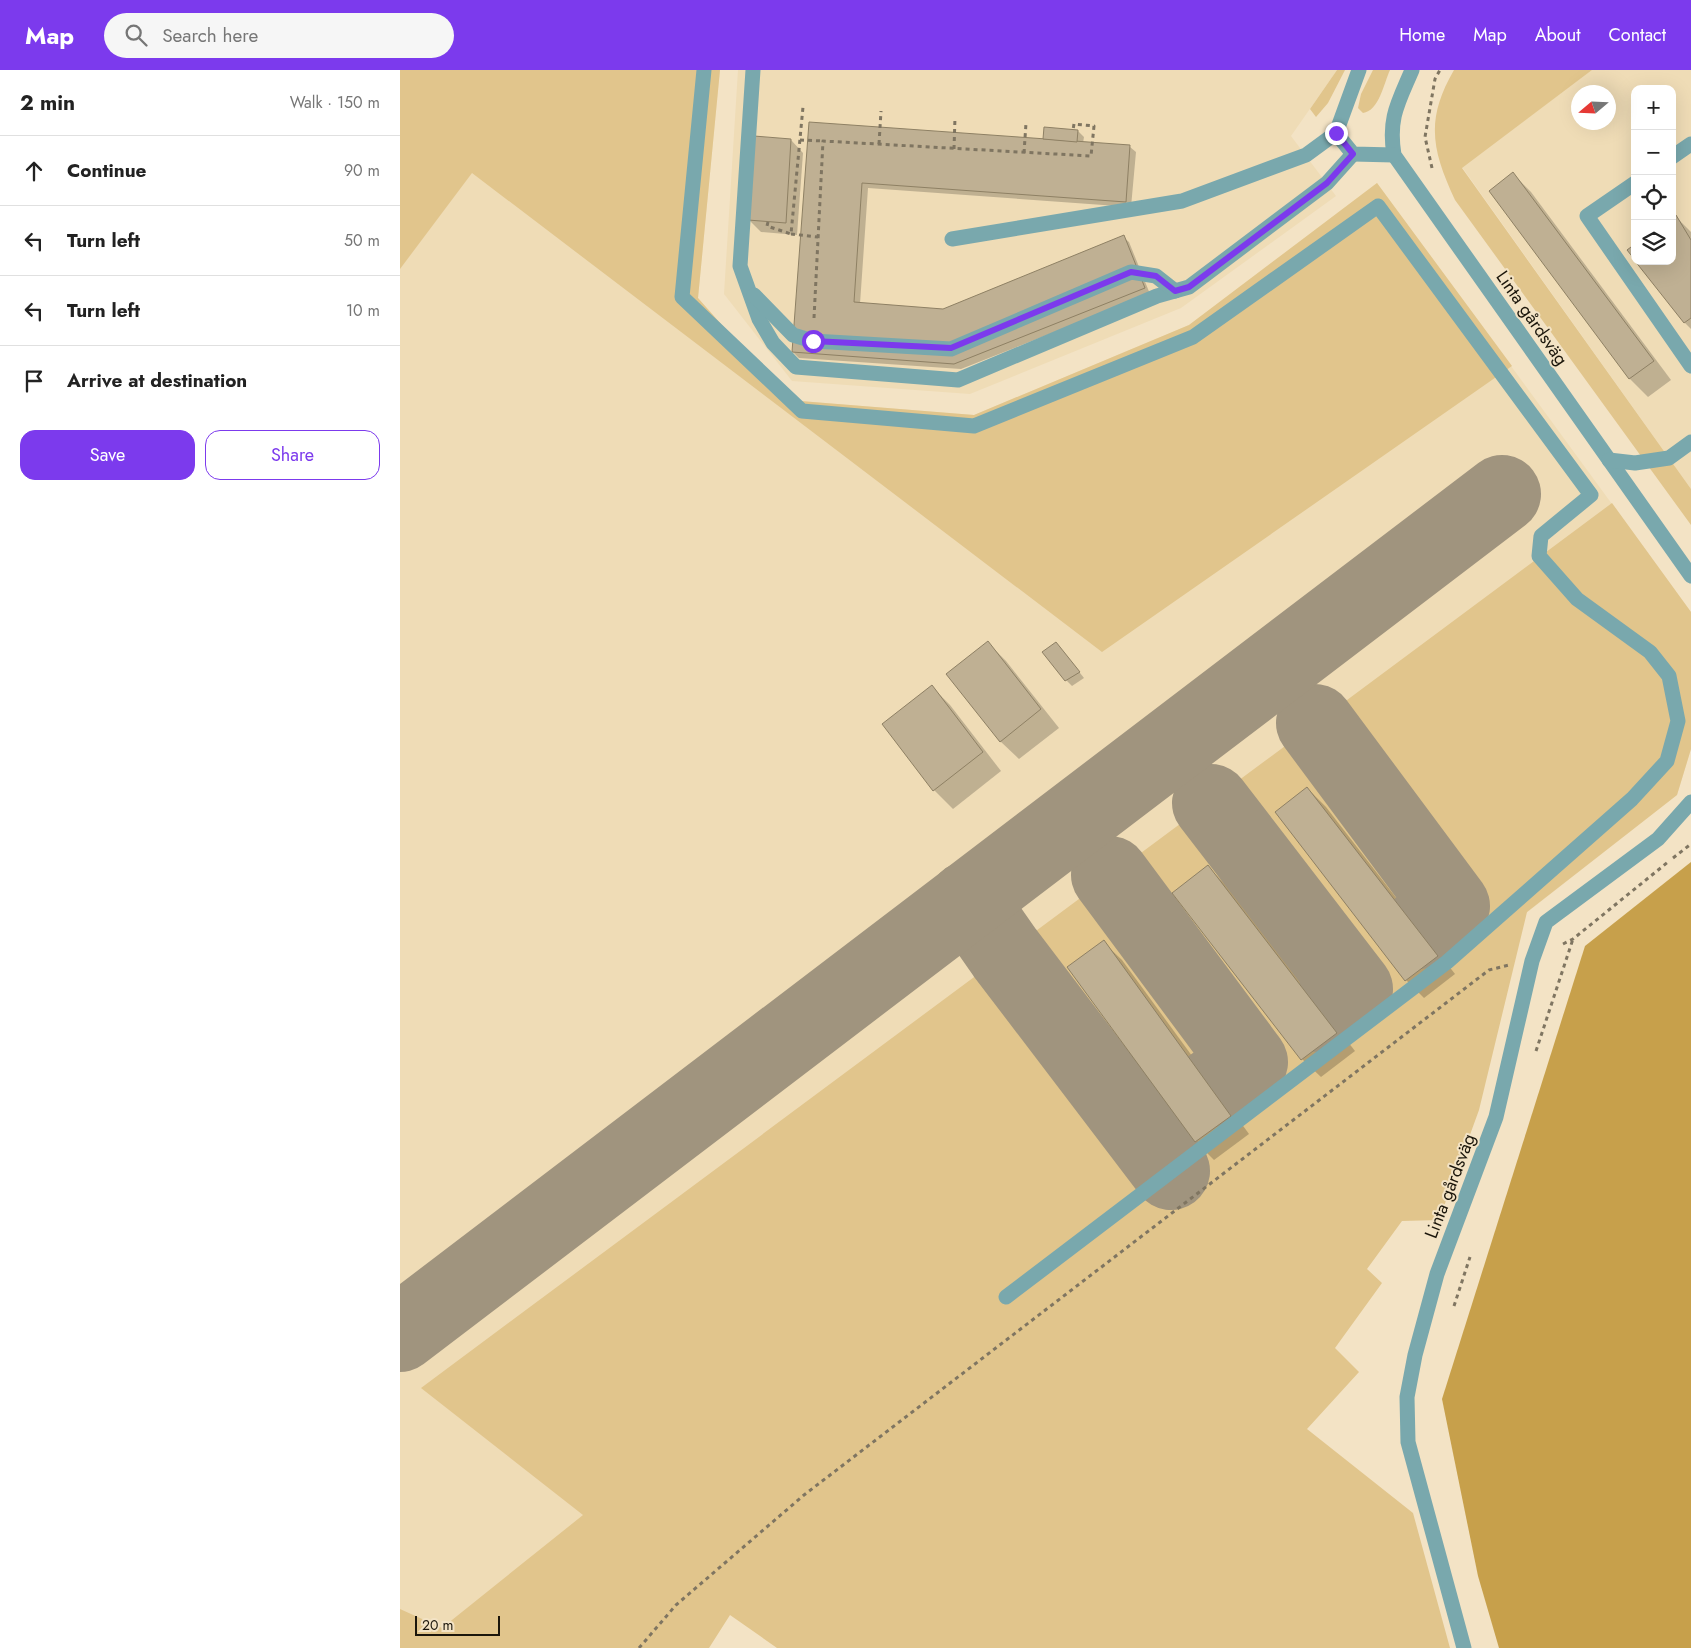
<!DOCTYPE html>
<meta charset="utf-8">
<style>
:root{--surface:#fff;--page:#f6f6f6;--text:#222;--muted:#767676;--line:#e0e0e0;--accent:#7c3aed}
body{margin:0;font-family:Jost,sans-serif;background:var(--page);color:var(--text)}
.controls{position:absolute;right:15px;top:15px;display:grid;overflow:hidden;border-radius:10px;box-shadow:0 5px 20px #0002}
.controls button{width:45px;height:45px;display:grid;place-items:center;padding:0;border:0;border-bottom:1px solid var(--line);background:var(--surface);color:var(--text);font:25px sans-serif}
.compass{position:absolute;left:1171px;top:15px;width:45px;height:45px;border-radius:50%;background:var(--surface);box-shadow:0 5px 20px #0002;rotate:251deg}
.scale{position:absolute;left:15px;bottom:12px;width:85px;box-sizing:border-box;padding-left:5px;border:2px solid #1b160b;border-top:0;font-size:14px;line-height:18px;white-space:nowrap;color:#1b160b;-webkit-text-stroke:4px #f3e3c5;paint-order:stroke}
.stop{position:absolute;width:15px;height:15px;margin:-11px;border:4px solid #7c3aed;border-radius:50%;background:#fff}
.stop.end{background:#7c3aed;border-color:#fff;box-shadow:0 1px 5px #0008}
.list{margin:0;padding:0;list-style:none}
h2{display:flex;justify-content:space-between;align-items:center;height:65px;margin:0;padding:0 20px;font-size:21px}
h2 small{font-size:16px;font-weight:400;color:var(--muted)}
.list li{display:grid;grid-template-columns:32px 1fr auto;gap:15px;align-items:center;box-sizing:border-box;height:70px;padding:0 20px;border-top:1px solid var(--line)}
.list b{display:block;font-size:19px;white-space:nowrap}
.list em{font-size:16px;font-style:normal;color:var(--muted)}
.actions{display:flex;gap:10px;padding:15px 20px}
.actions a{flex:1;padding:11px 0;border:1px solid var(--accent);border-radius:15px;text-align:center;font-size:18px;color:var(--accent)}
.actions .main{background:var(--accent);color:#fff}
.icon{flex:none;width:28px;height:28px;fill:none;stroke:currentColor;stroke-width:2;stroke-linecap:round;stroke-linejoin:round}
.map{position:relative;flex:none;width:1291px;height:1578px;overflow:hidden}
header{display:flex;align-items:center;gap:30px;box-sizing:border-box;height:70px;padding:0 25px;background:var(--accent);color:#fff}
header strong{font-size:24px}
nav{display:flex;gap:28px;margin-inline-start:auto;font-size:18px}
.search{width:350px;height:45px;background:var(--page);display:flex;align-items:center;gap:12px;box-sizing:border-box;padding:0 18px;border-radius:28px;color:var(--muted);font-size:19px}
main{display:flex}
aside{flex:1;background:var(--surface)}
.map>svg:first-child{display:block}
.built{fill:#efdcb6;fill-rule:evenodd}
.green{fill:#e1c58c}
.forest{fill:#c7a04b}
.shadow{fill:#0003}
.lines{fill:none;stroke-linecap:round;stroke-linejoin:round}
.taxiway{stroke:#a0947e;stroke-width:78}
.building{fill:#bfb093;stroke:#8e8064}
.path{stroke:#7f7561;stroke-width:3;stroke-dasharray:4 4;stroke-linecap:butt}
.minor{stroke:#79a8ad;stroke-width:15}
.route{stroke:#7c3aed;stroke-width:6}
.labels{text-anchor:middle;dominant-baseline:central;stroke-width:4;stroke-linejoin:round;paint-order:stroke}
.street-label{font-size:18px;fill:#1b160b;stroke:#f3e3c5}
</style>
<header>
<strong>Map</strong>
<div class="search"><svg class="icon" aria-label="search" viewBox="0 0 24 24"><circle cx="10" cy="10" r="6"/><path d="M15 15l6 6"/></svg>Search here</div>
<nav><a>Home</a><a>Map</a><a>About</a><a>Contact</a></nav>
</header>
<main>
<aside>
<h2>2 min<small>Walk · 150 m</small></h2>
<ul class="list">
<li><svg class="icon" aria-label="ahead" viewBox="0 0 24 24"><path d="M12 20V5M6 11l6-6 6 6"/></svg><div><b>Continue</b></div><em>90 m</em></li>
<li><svg class="icon" aria-label="left" viewBox="0 0 24 24"><path d="M17 20v-9H6M10 6l-5 5 5 5"/></svg><div><b>Turn left</b></div><em>50 m</em></li>
<li><svg class="icon" aria-label="left" viewBox="0 0 24 24"><path d="M17 20v-9H6M10 6l-5 5 5 5"/></svg><div><b>Turn left</b></div><em>10 m</em></li>
<li><svg class="icon" aria-label="arrive" viewBox="0 0 24 24"><path d="M6 21V4h12l-3 4 3 4H6"/></svg><div><b>Arrive at destination</b></div></li>
</ul>
<div class="actions"><a class="main">Save</a><a>Share</a></div>
</aside>
<div class="map">
<svg width="1291" height="1578" viewBox="0 0 1291 1578">
<rect width="100%" height="100%" fill="#f3e3c5"/>
<g class="built">
<path d="M0,0H320L298,228L388,330L574,345L789,255L977,113L1291,542V679L1277,725L188,1578H0Z"/>
<path d="M338,0H937L891,66L936,126L781,238L570,324L392,311L324,224Z"/>
<path d="M1192,0H1291V419L1062,97ZM1235,19H1272V191H1235ZM1178,22H1208V52H1178Z"/>
</g>
<g class="green">
<path d="M0,0H320L298,228L388,330L574,345L789,255L977,113L1112,296L702,582L72,103L0,199Z"/>
<path d="M937,0H945L928,33L916,47L910,39Z"/>
<path d="M973,0H990C984,13 979,41 963,43L958,38L961,24Z"/>
<path d="M1054,0H1192L1062,98L1291,419V455L1055,130C1032,80 1025,50 1054,0Z"/>
<path d="M1212,433L1291,542V679L1277,725L1127,842L1079,1040L1039,1150L1002,1151L967,1199L982,1213L935,1278L959,1302L907,1359L1013,1443L1050,1578H377L330,1545L309,1578H0V1539L42,1558L183,1445L21,1318Z"/>
</g>
<path class="forest" d="M1291,792V1578H1099L1078,1506L1042,1329L1185,876Z"/>
<g class="shadow">
<path d="M410,54L644,70L678,61L684,67L683,73L730,77L736,82L731,137L468,118L460,234L544,240L723,167L729,172L750,224L561,299L399,288L393,282Z"/>
<path d="M391,70L403,83L397,165L361,162L349,150Z"/>
<path d="M1113,104L1131,122L1271,310L1248,327L1230,309L1090,121Z"/>
<path d="M1276,147L1291,162V259L1285,253L1272,191Z"/>
<path d="M588,573L606,591L659,658L619,689L600,671Z"/>
<path d="M661,579L684,608L672,616L666,610Z"/>
<path d="M532,617L550,635L601,701L553,739L534,720L483,654Z"/>
<path d="M907,718L926,737L1055,904L1024,928L1006,910Z"/>
<path d="M808,797L826,815L955,981L921,1007L902,989L774,823Z"/>
<path d="M703,872L722,890L849,1064L814,1090L796,1072L669,897Z"/>
</g>
<g class="lines">
<g class="taxiway">
<path d="M915,653L1051,836L1018,860"/>
<path d="M811,733L954,919L923,944"/>
<path d="M710,805L849,992L811,1018"/>
<path d="M568,830L605,883L771,1101"/>
<path d="M0,1263L1102,424"/>
</g>
</g>
<g class="building">
<path d="M409,52L730,75L726,132L462,113L454,232L543,239L724,165L745,218L554,294L392,282Z"/>
<path d="M644,57L678,60L677,72L643,69Z"/>
<path d="M354,66L391,69L386,153L348,150Z"/>
<path d="M1113,102L1254,291L1229,309L1089,121Z"/>
<path d="M1276,145L1291,170V248L1284,253L1235,191H1272V148Z"/>
<path d="M1235,174V190L1227,180Z"/>
<path d="M588,571L641,639L600,672L546,604Z"/>
<path d="M656,572L680,602L665,611L642,582Z"/>
<path d="M532,615L583,682L533,721L482,654Z"/>
<path d="M907,717L1038,886L1005,911L875,742Z"/>
<path d="M808,795L937,963L901,990L772,823Z"/>
<path d="M704,870L831,1046L795,1072L667,897Z"/>
</g>
<g class="lines">
<g class="path">
<path d="M400,70L423,71"/>
<path d="M479,74L481,41"/>
<path d="M554,79L555,47"/>
<path d="M624,83L626,53"/>
<path d="M1032,98L1025,67L1035,9L1040,0"/>
<path d="M368,152L367,156L391,164L403,37"/>
<path d="M391,164L418,167"/>
<path d="M414,248L423,71L691,86L694,56L674,54L673,60"/>
<path d="M1273,788L1291,774"/>
<path d="M1163,874L1173,869L1268,792"/>
<path d="M1136,981L1173,869"/>
<path d="M1054,1236L1070,1187"/>
<path d="M239,1578L276,1535L404,1425L1089,900L1109,895"/>
</g>
<g class="minor">
<path d="M304,0L282,227L402,341L574,356L793,267L978,136L1191,425L1141,466L1139,486L1177,529L1250,582L1269,606L1278,651L1267,691L1232,729L1047,892L606,1227"/>
<path d="M353,0L340,196L359,249L373,273L396,297L558,310L757,226L789,217L927,113L953,84"/>
<path d="M1012,0C998,33 988,48 994,85L1291,506"/>
<path d="M936,63L953,84L994,85"/>
<path d="M1272,87L1291,74"/>
<path d="M1235,113L1187,146L1291,296"/>
<path d="M552,169L782,131L906,85L936,63L959,0"/>
<path d="M354,225L393,265L413,271L551,279L731,202L756,206L775,221"/>
<path d="M1209,390L1235,393L1269,388L1291,372"/>
<path d="M1064,1578L1008,1372L1007,1327L1015,1285L1037,1204L1096,1047L1132,891L1146,852L1258,769L1291,732"/>
</g>
</g>
<g class="lines">
<path class="route" d="M413,271L551,278L731,202L756,206L775,221L789,217L927,113L953,84L936,63"/>
</g>
<g class="labels">
<g class="street-label">
<text transform="translate(1132 248) rotate(55)">Linta gårdsväg</text>
<text transform="translate(1050 1116) rotate(-69)">Linta gårdsväg</text>
</g>
</g>
</svg>
<div class="controls">
<button>+</button>
<button>−</button>
<button><svg class="icon" aria-label="locate" viewBox="0 0 24 24"><circle cx="12" cy="12" r="6"/><path d="M12 2v4M12 18v4M2 12h4M18 12h4"/></svg></button>
<button><svg class="icon" aria-label="layers" viewBox="0 0 24 24"><path d="M12 4l9 5-9 5-9-5zM3 14l9 5 9-5"/></svg></button>
</div>
<svg class="compass" viewBox="-18 -18 36 36"><path d="M0-13l5 13h-10z" fill="#e53935"/><path d="M0 13l5-13h-10z" fill="#767676"/></svg>
<div class="scale">20 m</div>
<div class="stop" style="left:413px;top:271px"></div>
<div class="stop end" style="left:936px;top:63px"></div>
</div>
</main>
